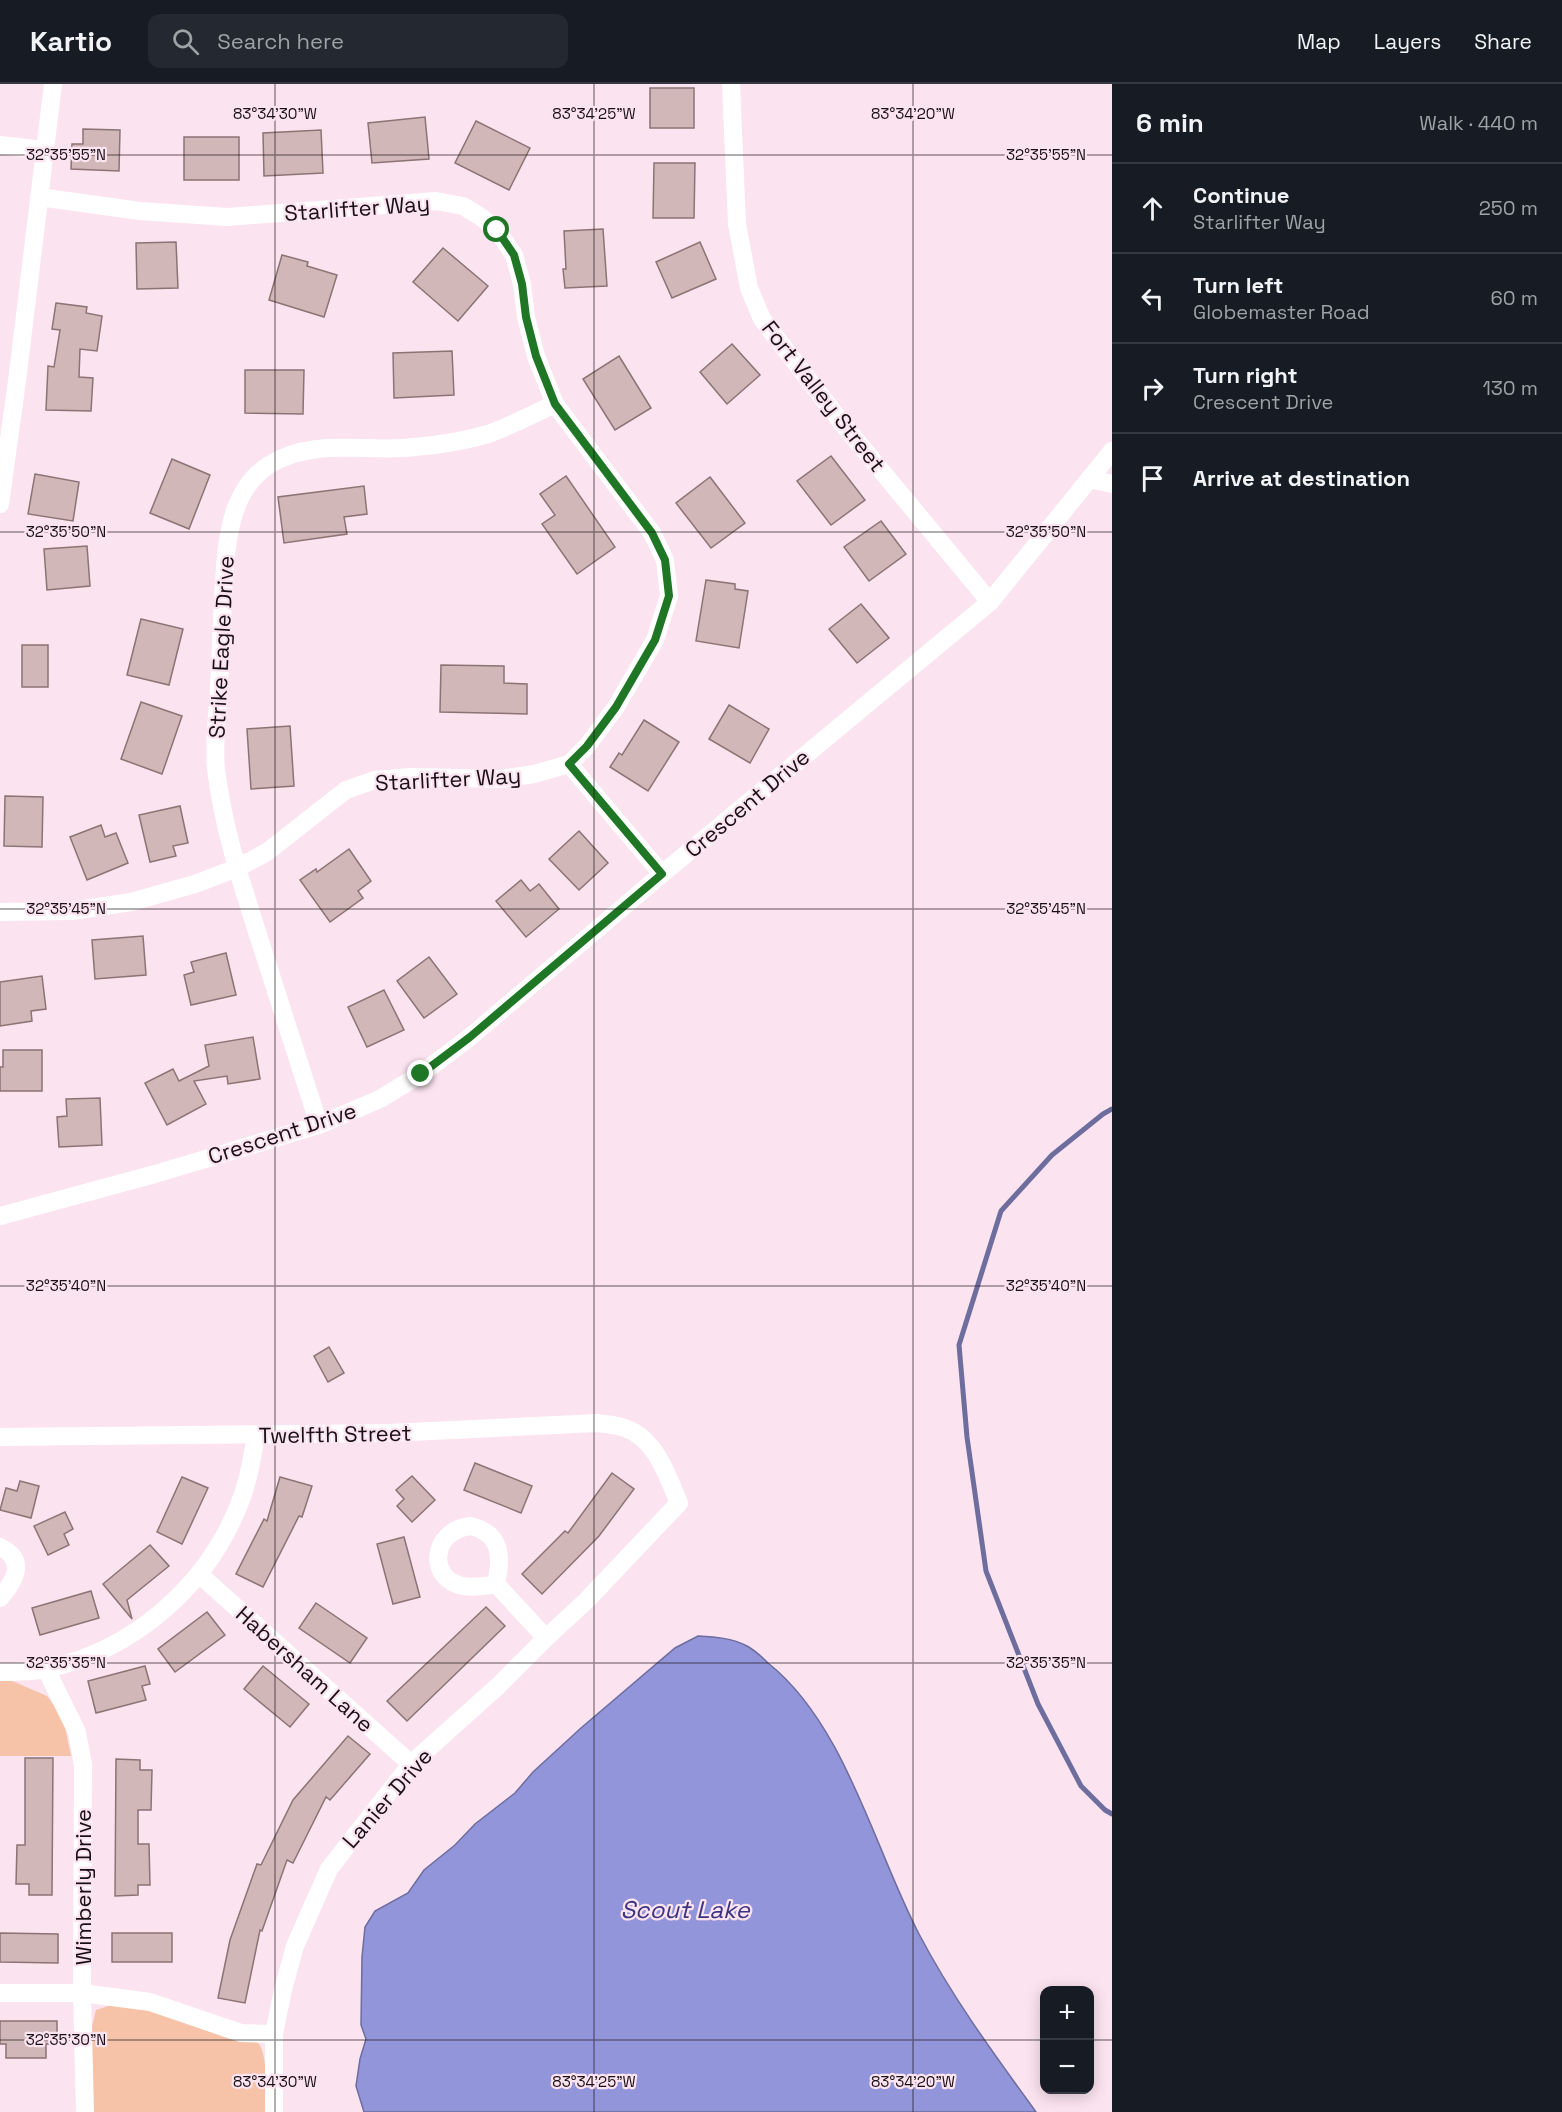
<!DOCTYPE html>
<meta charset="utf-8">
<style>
:root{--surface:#171b24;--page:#242831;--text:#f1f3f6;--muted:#9ea1a6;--line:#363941}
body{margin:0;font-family:"Space Grotesk",sans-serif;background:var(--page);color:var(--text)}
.controls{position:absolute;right:18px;bottom:18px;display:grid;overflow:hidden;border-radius:12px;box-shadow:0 3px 15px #0003}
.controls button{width:54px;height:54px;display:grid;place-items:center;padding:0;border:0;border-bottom:2px solid var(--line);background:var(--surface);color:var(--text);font:30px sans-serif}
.stop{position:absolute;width:18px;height:18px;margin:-14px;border:4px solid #1f7725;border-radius:50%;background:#fff}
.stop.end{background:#1f7725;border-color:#fff;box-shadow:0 2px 6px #0008}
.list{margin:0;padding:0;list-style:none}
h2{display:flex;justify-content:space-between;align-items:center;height:78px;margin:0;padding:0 24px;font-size:26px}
h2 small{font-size:20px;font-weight:400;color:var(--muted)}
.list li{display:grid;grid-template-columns:39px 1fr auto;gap:18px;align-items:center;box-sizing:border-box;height:90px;padding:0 24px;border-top:2px solid var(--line)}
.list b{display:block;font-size:22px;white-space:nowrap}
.list p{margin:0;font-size:20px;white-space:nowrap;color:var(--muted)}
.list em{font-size:20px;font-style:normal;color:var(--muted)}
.icon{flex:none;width:33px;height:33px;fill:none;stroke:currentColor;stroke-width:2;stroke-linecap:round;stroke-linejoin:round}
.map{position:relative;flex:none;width:1112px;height:2028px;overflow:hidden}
header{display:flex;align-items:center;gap:36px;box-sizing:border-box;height:84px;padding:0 30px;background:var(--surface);border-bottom:2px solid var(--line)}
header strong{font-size:28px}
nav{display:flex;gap:33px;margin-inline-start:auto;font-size:21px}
.search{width:420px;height:54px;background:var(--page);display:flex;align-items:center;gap:15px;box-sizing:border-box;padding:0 21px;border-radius:12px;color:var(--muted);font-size:22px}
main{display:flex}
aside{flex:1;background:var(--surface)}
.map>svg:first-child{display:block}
.green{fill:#f7c3a8}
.water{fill:#9295d9;stroke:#6d6d9e;stroke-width:1.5}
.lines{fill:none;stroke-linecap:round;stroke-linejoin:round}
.stream{stroke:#6d6d9e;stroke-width:5}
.building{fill:#d2b7b8;stroke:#8c7374;stroke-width:1.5}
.minor{stroke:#fff;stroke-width:18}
.route{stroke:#1f7725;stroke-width:8}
.ticks{fill:none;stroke:#181014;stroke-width:1.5;stroke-opacity:0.45}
.labels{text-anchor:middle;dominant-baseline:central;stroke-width:4.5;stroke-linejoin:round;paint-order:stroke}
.street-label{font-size:22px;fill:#181014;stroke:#fbe3ef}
.water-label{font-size:24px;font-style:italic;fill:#3a3483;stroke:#fbe3ef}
.ticks-label{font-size:15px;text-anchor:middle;fill:#181014;stroke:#fbe3ef;stroke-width:4.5;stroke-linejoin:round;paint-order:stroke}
</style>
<header>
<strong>Kartio</strong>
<div class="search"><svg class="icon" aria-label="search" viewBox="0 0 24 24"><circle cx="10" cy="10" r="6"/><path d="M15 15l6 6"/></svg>Search here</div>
<nav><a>Map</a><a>Layers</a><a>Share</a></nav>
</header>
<main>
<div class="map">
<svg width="1112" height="2028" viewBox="0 0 1112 2028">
<rect width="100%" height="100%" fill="#fbe3ef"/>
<g class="green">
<path d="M0,1595L10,1596L47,1612L56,1624L65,1643L71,1672H0Z"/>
<path d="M115,1920C154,1924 190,1941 227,1954C236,1957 251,1952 258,1959C269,1971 265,2012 265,2028H93L92,1942L96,1926Z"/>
</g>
<path class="water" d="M698,1552C715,1553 732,1554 747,1562C754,1566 762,1573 768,1579C845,1640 874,1764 919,1850C952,1913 994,1970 1036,2028H364L356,2002L360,1975L366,1955L361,1941L362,1873L365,1843L375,1827L408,1809L424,1786L455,1761L475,1740L515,1709L533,1688L581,1644L675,1564Z"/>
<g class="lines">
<path class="stream" d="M1112,1025L1103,1030L1052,1071L1001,1127L959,1261L967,1353L986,1487L1038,1620L1081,1702L1105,1726L1112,1730"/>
</g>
<g class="building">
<rect x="650" y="4" width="44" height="40"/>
<path d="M425,33L429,75L372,79L368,39Z"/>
<path d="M476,37L530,64L509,106L455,79Z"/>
<path d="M83,45L120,46L119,87L71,85L72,60H83Z"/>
<path d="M321,46L323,89L264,92L263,49Z"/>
<rect x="184" y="53" width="55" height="43"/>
<path d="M654,79H695L694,134H653Z"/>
<path d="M603,145L607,202L565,204L563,185H566L564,147Z"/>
<path d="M176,158L178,204L137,205L136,159Z"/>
<path d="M700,158L716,195L672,214L656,178Z"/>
<path d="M443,164L488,202L458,237L413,198Z"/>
<path d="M282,171L308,178L307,182L337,191L324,233L269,216Z"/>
<path d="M56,219L87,223L86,229L102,232L97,267L80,265L79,293L93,294L91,327L46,326L48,282L54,283L60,246L52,245Z"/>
<path d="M732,260L760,291L727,320L700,288Z"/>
<path d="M452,267L454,311L394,314L393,269Z"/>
<path d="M619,272L651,324L615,346L583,295Z"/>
<path d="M245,286H304L303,330L245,329Z"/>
<path d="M831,372L865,416L831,441L797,397Z"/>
<path d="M172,375L210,391L189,445L150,429Z"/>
<path d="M35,390L79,398L73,437L28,430Z"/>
<path d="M566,392L615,463L577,490L542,440L555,431L540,410Z"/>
<path d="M710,393L745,439L711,464L676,419Z"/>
<path d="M364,402L367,430L344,433L347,450L284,459L278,413Z"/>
<path d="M881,437L906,470L869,497L844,463Z"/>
<path d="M87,462L90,502L47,506L44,465Z"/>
<path d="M706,496L735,500V505L748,507L739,564L696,557Z"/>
<path d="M861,520L889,554L857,579L829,545Z"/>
<path d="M141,535L183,545L169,601L127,591Z"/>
<rect x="22" y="561" width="26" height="42"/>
<path d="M441,581L504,582V599L527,600V630L440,628Z"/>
<path d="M141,618L182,632L162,690L121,675Z"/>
<path d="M729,621L769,645L750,679L709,655Z"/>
<path d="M644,636L679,658L648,707L610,683L619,669L622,671Z"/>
<path d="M290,642L294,702L251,705L247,645Z"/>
<path d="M5,712L43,713L42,763L4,762Z"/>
<path d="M180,722L188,759L173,762L176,772L150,778L139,731Z"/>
<path d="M101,741L105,753L116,749L128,779L87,796L70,753Z"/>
<path d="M579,747L608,779L579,806L549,775Z"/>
<path d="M349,765L371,797L358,807L363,814L330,838L300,796L316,785L317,788Z"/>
<path d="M521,796L530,807L539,800L559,825L526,853L496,817Z"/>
<path d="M143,852L146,891L95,895L92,856Z"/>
<path d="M226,869L236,911L191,921L184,891L194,888L191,878Z"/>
<path d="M429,873L457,910L424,934L397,897Z"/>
<path d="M42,892L46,925L31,927L32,937L0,942V898Z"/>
<path d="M384,906L404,946L367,963L348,923Z"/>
<path d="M253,953L260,995L228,1000L227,992L194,997L206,1020L167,1041L145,999L173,985L179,997L209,982L205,961Z"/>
<path d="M3,966H42V1007H0V983H3Z"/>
<path d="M100,1014L102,1061L59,1063L57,1033L67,1032L66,1015Z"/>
<path d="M329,1263L344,1289L328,1298L314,1272Z"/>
<path d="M475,1379L532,1402L521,1429L464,1406Z"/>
<path d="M612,1389L634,1405L599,1452L542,1510L522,1490L565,1447L568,1449Z"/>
<path d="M412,1392L435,1416L412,1438L397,1422L404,1415L396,1406Z"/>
<path d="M182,1393L208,1404L182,1460L157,1448Z"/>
<path d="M280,1393L312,1402L302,1433L299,1432L263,1503L236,1490L264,1435L267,1437Z"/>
<path d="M20,1397L39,1402L31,1434L0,1426L6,1404L17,1407Z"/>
<path d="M65,1428L73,1445L64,1450L69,1461L48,1471L34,1442Z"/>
<path d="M404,1453L420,1513L393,1520L377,1460Z"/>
<path d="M150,1461L169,1482L127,1516L132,1535L103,1500Z"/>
<path d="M91,1507L99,1534L40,1551L32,1524Z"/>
<path d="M316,1519L367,1554L350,1579L299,1544Z"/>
<path d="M486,1523L505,1542L407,1637L387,1617Z"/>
<path d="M207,1528L225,1551L175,1588L158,1565Z"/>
<path d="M145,1582L150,1600L142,1602L146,1616L96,1629L88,1597Z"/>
<path d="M263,1582L309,1620L290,1643L244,1605Z"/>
<path d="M348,1652L370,1670L330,1716L326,1713L293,1779L287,1776L262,1847L260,1846L245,1919L218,1914L230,1856L257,1780L261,1781L293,1716Z"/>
<path d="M25,1674H53L52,1811H29V1800H16L17,1761H25Z"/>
<path d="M116,1675L140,1676V1686H152L151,1726H138V1760H149L150,1801H138V1811L115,1812Z"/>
<path d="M0,1849L58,1850V1879L0,1878Z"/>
<rect x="112" y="1849" width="60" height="29"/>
<path d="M0,1937H57V1960H46V1974H6V1960H0Z"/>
</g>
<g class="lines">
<g class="minor">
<path d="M731,0L737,140L749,204L762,235L841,338L990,518"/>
<path d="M0,61L44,66"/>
<path d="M1089,395L1112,400"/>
<path d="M0,420L17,297L53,0"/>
<path d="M569,680L662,790"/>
<path d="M0,828L72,827L131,818L195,800L237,784L267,768L346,706L375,696L410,693L500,695L534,690L569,680L587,662L616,623L655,556L669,512L665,476L652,449L555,320L536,272L526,233L522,200L514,171L497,146L481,133L463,122L436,117L227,133L140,127L39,113"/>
<path d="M319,1041C300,980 280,919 260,857C242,801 223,744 216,685C214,664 216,641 218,620C220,586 221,551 223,516C226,471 225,409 269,381C313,353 366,369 415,363C438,361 464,357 488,350C511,342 533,330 555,320"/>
<path d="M0,1132L155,1090L319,1041L380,1015L421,990L470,953L662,790L990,518L1112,367"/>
<path d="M0,1353L390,1349L597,1339C606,1340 616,1341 625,1344C656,1355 667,1391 679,1419L587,1516L546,1554L498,1602L411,1680L329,1785L295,1862L283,1906L274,1950V2028"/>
<path d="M470,1442C502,1449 502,1473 496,1500C486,1502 474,1504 463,1502C427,1495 431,1447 470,1442Z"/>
<path d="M0,1463C27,1476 15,1497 0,1514"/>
<path d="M199,1490L411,1680"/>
<path d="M496,1500L546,1554"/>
<path d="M46,1585L77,1648L83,1681L82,1909L85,2028"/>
<path d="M0,1588C15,1588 31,1588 46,1585C132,1567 206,1503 238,1423C248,1400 252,1375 256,1351"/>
<path d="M0,1909H82L150,1918L241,1949L274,1950"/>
</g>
</g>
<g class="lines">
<path class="route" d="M421,990L470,953L662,790L569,680L587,662L616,623L655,556L669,512L665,476L652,449L555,320L536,272L526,233L522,200L514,171L497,146"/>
</g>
<path class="ticks" d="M275,0V2028M594,0V2028M913,0V2028M0,71H1112M0,448H1112M0,825H1112M0,1202H1112M0,1579H1112M0,1956H1044M1090,1956H1112"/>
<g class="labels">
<g class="street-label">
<text transform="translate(357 124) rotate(-4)">Starlifter Way</text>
<text transform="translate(824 312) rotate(52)">Fort Valley Street</text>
<text transform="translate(221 563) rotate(-87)">Strike Eagle Drive</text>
<text transform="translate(448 695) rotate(-3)">Starlifter Way</text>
<text transform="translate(747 719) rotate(-40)">Crescent Drive</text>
<text transform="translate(282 1049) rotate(-18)">Crescent Drive</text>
<text transform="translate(335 1350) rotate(-1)">Twelfth Street</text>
<text transform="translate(305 1585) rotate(42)">Habersham Lane</text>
<text transform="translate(387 1714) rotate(-49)">Lanier Drive</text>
<text transform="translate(83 1803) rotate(-90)">Wimberly Drive</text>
</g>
<g class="water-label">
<text x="685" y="1825">Scout Lake</text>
</g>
</g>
<g class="ticks-label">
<text x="275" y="35">83°34'30"W</text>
<text x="594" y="35">83°34'25"W</text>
<text x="913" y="35">83°34'20"W</text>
<text x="66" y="76">32°35'55"N</text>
<text x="1046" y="76">32°35'55"N</text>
<text x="66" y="453">32°35'50"N</text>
<text x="1046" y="453">32°35'50"N</text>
<text x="66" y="830">32°35'45"N</text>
<text x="1046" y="830">32°35'45"N</text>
<text x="66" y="1207">32°35'40"N</text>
<text x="1046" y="1207">32°35'40"N</text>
<text x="66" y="1584">32°35'35"N</text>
<text x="1046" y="1584">32°35'35"N</text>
<text x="66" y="1961">32°35'30"N</text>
<text x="275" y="2003">83°34'30"W</text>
<text x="594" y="2003">83°34'25"W</text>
<text x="913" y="2003">83°34'20"W</text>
</g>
</svg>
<div class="controls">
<button>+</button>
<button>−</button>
</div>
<div class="stop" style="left:497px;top:146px"></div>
<div class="stop end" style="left:421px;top:990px"></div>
</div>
<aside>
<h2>6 min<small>Walk · 440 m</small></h2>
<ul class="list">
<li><svg class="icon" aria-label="ahead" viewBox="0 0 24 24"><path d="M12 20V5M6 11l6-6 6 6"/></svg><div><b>Continue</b><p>Starlifter Way</p></div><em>250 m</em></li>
<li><svg class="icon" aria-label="left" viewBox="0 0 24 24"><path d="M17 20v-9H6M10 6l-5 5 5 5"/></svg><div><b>Turn left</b><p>Globemaster Road</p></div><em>60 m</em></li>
<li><svg class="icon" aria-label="right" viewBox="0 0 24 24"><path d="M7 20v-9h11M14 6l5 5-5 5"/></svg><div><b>Turn right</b><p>Crescent Drive</p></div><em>130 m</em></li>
<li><svg class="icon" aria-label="arrive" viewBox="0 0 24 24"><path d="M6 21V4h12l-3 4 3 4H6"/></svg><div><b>Arrive at destination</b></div></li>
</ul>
</aside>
</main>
